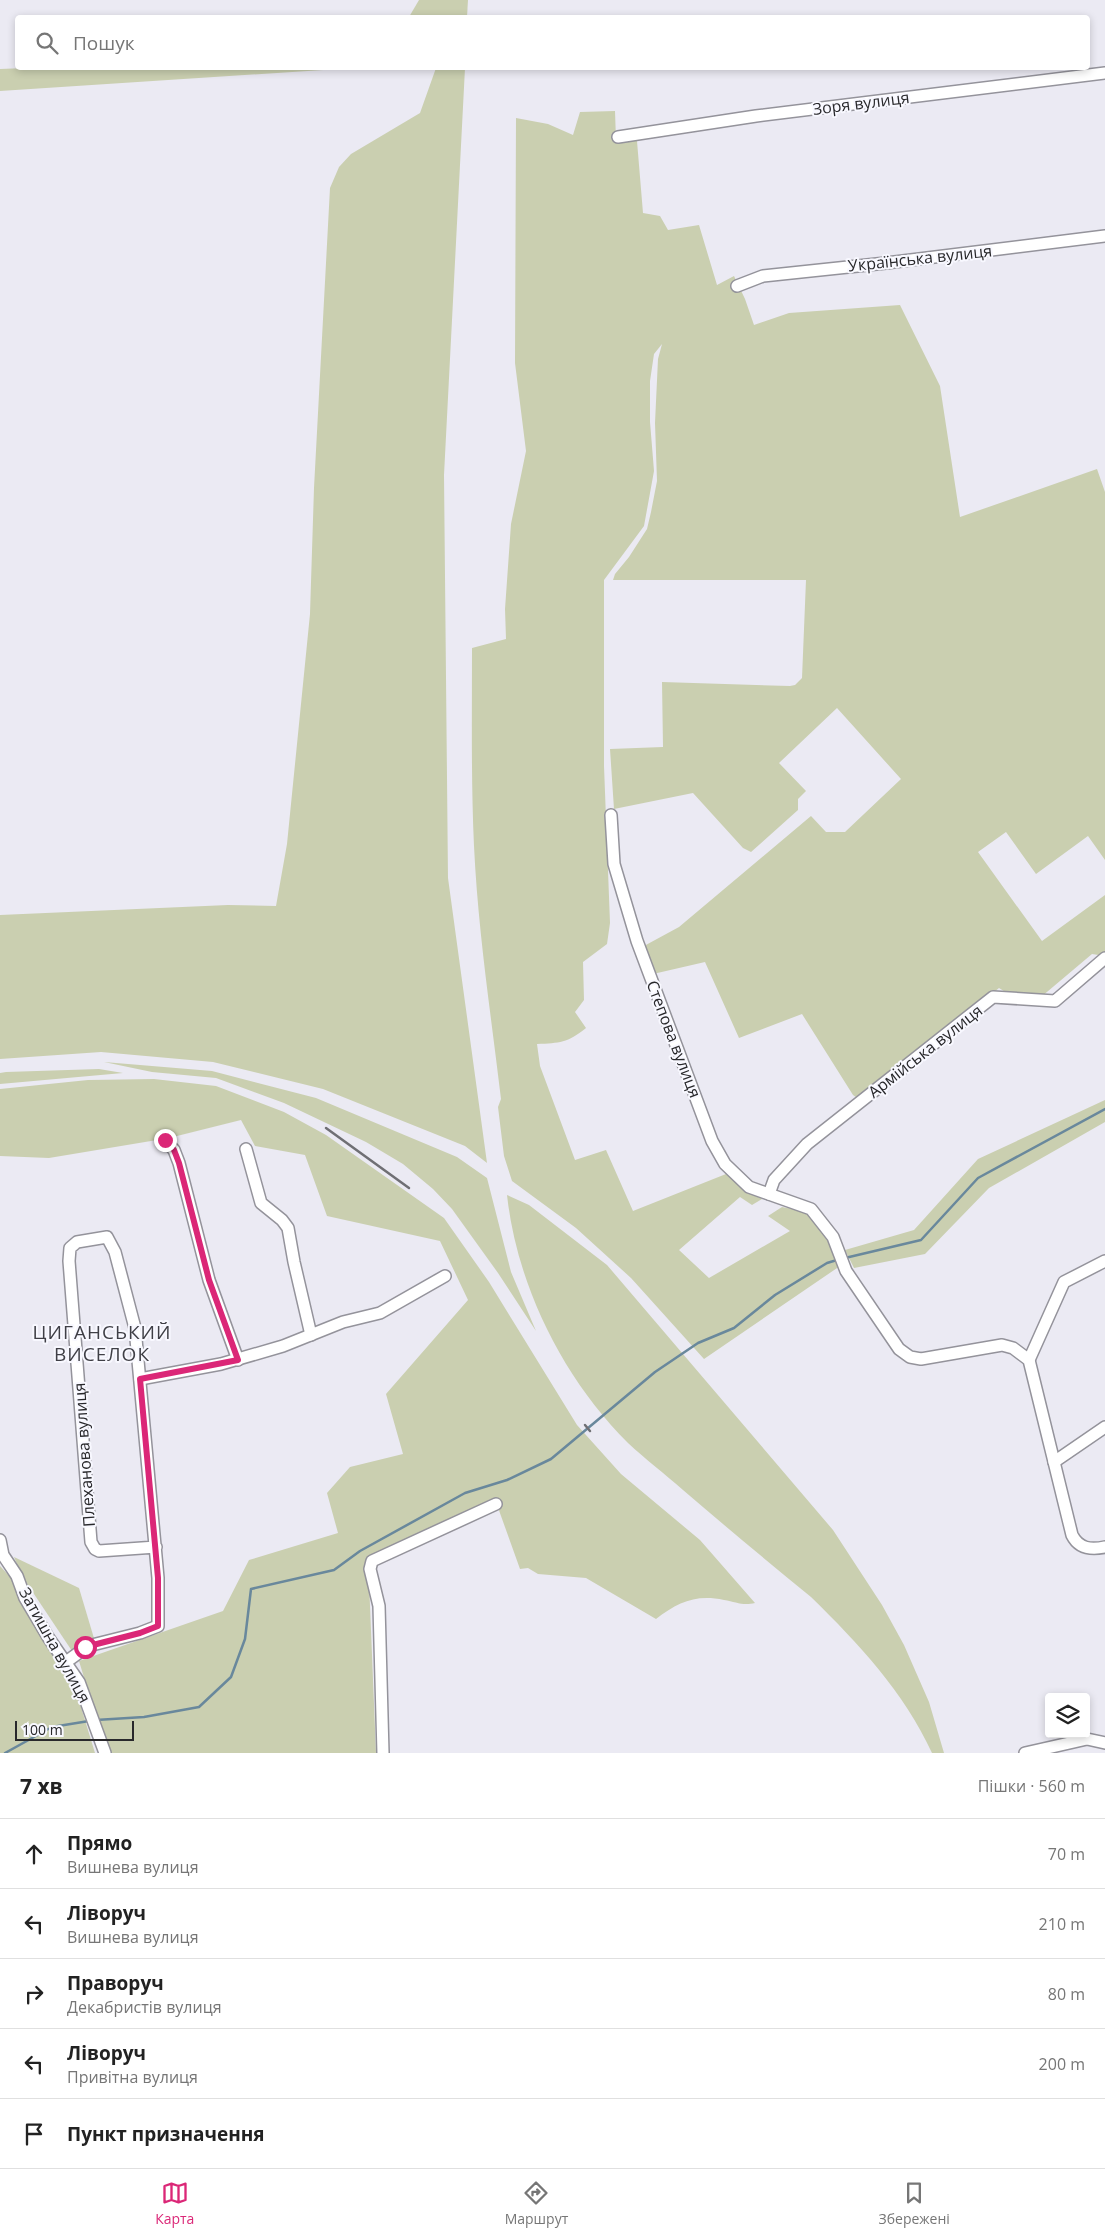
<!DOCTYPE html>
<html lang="uk">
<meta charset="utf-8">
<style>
:root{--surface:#fff;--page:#f6f6f6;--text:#222;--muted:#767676;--line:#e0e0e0;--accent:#db2777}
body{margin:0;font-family:"Open Sans",sans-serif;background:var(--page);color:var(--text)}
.controls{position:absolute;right:15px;bottom:15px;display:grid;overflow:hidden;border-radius:5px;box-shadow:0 2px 8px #0003}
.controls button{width:45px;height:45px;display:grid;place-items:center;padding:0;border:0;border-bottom:1px solid var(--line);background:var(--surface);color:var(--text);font:25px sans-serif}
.scale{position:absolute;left:15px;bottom:12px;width:119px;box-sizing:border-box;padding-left:5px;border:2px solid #28282b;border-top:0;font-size:14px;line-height:18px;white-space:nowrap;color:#28282b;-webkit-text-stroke:4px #f8f8ff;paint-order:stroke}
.stop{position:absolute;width:15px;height:15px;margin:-11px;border:4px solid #db2777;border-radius:50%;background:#fff}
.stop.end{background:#db2777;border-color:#fff;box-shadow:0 1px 5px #0008}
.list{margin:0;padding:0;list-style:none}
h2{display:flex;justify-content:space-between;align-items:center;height:65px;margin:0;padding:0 20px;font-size:21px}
h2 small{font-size:16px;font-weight:400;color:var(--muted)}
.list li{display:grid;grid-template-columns:32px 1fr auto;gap:15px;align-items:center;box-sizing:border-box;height:70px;padding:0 20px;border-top:1px solid var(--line)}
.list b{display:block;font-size:19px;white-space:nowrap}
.list p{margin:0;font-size:16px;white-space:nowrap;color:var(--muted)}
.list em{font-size:16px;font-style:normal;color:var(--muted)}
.icon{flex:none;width:28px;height:28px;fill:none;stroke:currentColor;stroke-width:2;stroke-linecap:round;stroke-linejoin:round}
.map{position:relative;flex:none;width:1105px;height:1753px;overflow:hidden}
.search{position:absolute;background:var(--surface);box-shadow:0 2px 8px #0003;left:15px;right:15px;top:15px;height:55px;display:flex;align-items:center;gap:12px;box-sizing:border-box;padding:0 18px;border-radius:5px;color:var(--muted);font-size:19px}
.sheet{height:415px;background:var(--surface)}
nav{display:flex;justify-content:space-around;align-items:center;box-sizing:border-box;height:70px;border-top:1px solid var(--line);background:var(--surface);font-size:14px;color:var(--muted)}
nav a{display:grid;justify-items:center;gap:2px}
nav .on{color:var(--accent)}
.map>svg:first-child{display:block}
.green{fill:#cacfb0}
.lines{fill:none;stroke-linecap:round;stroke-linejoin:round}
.stream{stroke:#69889c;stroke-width:2.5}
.minor-casing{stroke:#94939b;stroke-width:14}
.minor{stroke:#fff;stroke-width:11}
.rail{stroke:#6f6f74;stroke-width:2.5}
.route{stroke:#db2777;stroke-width:6}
.labels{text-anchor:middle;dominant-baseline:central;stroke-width:4;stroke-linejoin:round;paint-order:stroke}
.street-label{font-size:16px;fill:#28282b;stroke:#f8f8ff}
.quarter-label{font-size:19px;letter-spacing:1px;fill:#3f3f46;stroke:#f8f8ff}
</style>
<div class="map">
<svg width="1105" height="1753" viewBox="0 0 1105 1753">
<rect width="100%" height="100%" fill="#ebeaf3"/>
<g class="green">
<path d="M419,0H468L467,17H409Z"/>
<path d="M26,68H354L0,91V69Z"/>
<path d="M436,68H465L444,475L448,878L487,1163L465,1146L323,1089L213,1062L101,1052L0,1059V915L228,905L276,906L287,844L310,614L314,488L330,188L339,167L351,154L420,113Z"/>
<path d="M615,111L616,140L637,141L643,213L660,216L668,230L699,225L717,285L734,276L745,299L754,325L789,313L900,305L940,386L960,517L1097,469L1105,492V860L1088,836L1036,874L1006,832L978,852L1042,941L1105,895V956L1092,954L1041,997L1007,993L999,988L860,1100L853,1095L802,1014L739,1038L705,962L653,974L644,946L679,927L811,816L826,832H845L901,779L837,708L779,763L806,791L798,799V810L751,852L743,848L693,793L614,809L610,749L663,747L662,682L790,686L795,685L802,678L806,580H613L615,574L629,557L647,529L651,512L657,481L655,423L658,359L662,344L654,354L650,381V422L654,471L644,526L604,580V766L610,923L607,944L583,962L584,1000L575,1012L586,1028C567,1043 560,1043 537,1044L540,1066L575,1160L606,1150L633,1211L726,1174L745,1190L762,1199L752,1205L740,1197L679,1250L709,1278L790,1231L768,1216L782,1207C791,1209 801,1209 809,1215C823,1225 834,1249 840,1266L704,1359L631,1278L576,1228L512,1181L504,1156L498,1107L501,1099C491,1015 478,931 474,846C471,780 472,714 472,648L506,639L505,609L511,524L526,451L515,363L516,118L548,124L573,135L580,112Z"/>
<path d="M104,1062L212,1071L316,1098L457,1157L487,1178L511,1272L536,1331L498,1273L452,1209L433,1189L403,1164L366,1142L284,1103L216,1078L152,1072Z"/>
<path d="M99,1069L123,1073L0,1084V1073L6,1072Z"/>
<path d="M154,1079L216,1086L284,1112L326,1135L444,1218L489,1282L577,1425L621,1474L700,1540L755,1603C743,1606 736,1602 724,1600C696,1594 678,1602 656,1619L586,1578L538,1574L528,1568L520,1569L496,1502L368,1557L376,1753H107L79,1661L223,1611L249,1560L338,1533L327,1493L350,1467L403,1454L386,1394L468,1300L440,1241L327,1216L305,1155L255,1146L241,1120L169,1138L49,1158L0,1156V1089L88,1080Z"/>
<path d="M1105,1100V1122L989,1188L925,1254L854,1268L845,1250L914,1230L978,1159Z"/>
<path d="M507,1195L529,1205L607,1265L833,1530L882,1605L904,1645L929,1702L944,1753H932C904,1692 859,1644 811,1597C768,1562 725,1526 683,1490C665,1474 645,1459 628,1443C563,1378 517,1286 507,1195Z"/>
<path d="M14,1557L79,1588L96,1645L74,1654L22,1576Z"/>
<path d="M0,1566L12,1579L69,1668L95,1753H0Z"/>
</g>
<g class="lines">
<g class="stream">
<path d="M845,1258L921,1240L978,1178L1105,1109"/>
<path d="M96,1720L144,1717L199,1707L231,1677L245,1639L251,1589L334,1570L360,1551L465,1493L507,1480L551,1459L655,1372L698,1343L734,1328L775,1295L827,1263L837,1260"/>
<path d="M5,1753L52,1727L89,1721"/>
</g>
<g class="minor-casing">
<g id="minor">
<path d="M618,137L756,116L1105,73"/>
<path d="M737,286L763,276L886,263L1105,236"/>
<path d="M611,815L614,864L637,941L712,1141L725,1164L749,1187L811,1209L833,1237L846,1271L899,1349L910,1357L921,1359L1002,1345L1013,1348L1029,1360L1072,1535C1079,1549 1091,1550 1105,1547"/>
<path d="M164,1139L174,1150L179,1163L209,1280L238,1360"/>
<path d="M246,1149L261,1203L282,1220L288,1228L294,1262L311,1335"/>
<path d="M769,1194L774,1180L807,1144L993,997L1055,1001L1105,958"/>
<path d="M1029,1360L1064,1282L1105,1261"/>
<path d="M140,1379L221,1364L283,1346L343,1322L380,1313L445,1276"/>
<path d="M1054,1462L1105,1427"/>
<path d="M0,1540L3,1555L17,1576L25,1598L48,1637L79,1682L105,1753"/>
<path d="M66,1662L88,1646L140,1633L158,1626V1578L135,1328L115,1252L107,1237L77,1242L70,1248L69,1261L91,1542L95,1549L99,1551L156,1547"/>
<path d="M383,1753L379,1606L370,1569L372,1561L496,1504"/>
<path d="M1025,1753L1087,1739L1105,1743"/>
</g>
</g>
<use href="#minor" class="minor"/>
<g class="rail">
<path d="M326,1128L409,1188"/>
<path d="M585,1425L590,1431"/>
</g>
</g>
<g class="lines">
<path class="route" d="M85,1647L140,1633L158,1626V1578L140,1379L238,1360L209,1280L179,1163L174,1150L165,1140"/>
</g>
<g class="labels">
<g class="street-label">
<text transform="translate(861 103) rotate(-7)">Зоря вулиця</text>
<text transform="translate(920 258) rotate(-6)">Українська вулиця</text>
<text transform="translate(674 1039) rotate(69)">Степова вулиця</text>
<text transform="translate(925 1051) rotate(-38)">Армійська вулиця</text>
<text transform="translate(84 1455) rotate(-94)">Плеханова вулиця</text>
<text transform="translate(55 1645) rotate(61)">Затишна вулиця</text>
</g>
<g class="quarter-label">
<text x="102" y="1332">ЦИГАНСЬКИЙ<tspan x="102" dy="22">ВИСЕЛОК</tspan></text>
</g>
</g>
</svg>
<div class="controls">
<button><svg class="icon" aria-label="layers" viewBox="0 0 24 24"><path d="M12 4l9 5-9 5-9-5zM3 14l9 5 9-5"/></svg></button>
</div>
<div class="scale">100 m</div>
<div class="stop" style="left:85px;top:1647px"></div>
<div class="stop end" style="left:165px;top:1140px"></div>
<div class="search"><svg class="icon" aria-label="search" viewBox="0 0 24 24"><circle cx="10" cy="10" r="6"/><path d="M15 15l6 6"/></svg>Пошук</div>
</div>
<section class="sheet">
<h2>7 хв<small>Пішки · 560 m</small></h2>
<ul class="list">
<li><svg class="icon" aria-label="ahead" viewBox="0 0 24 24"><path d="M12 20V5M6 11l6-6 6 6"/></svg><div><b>Прямо</b><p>Вишнева вулиця</p></div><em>70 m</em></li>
<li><svg class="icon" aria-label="left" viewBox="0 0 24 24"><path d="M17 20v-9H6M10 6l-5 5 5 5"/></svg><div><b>Ліворуч</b><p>Вишнева вулиця</p></div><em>210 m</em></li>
<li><svg class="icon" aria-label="right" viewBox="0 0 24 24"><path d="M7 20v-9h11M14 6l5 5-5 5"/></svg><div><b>Праворуч</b><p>Декабристів вулиця</p></div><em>80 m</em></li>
<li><svg class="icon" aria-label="left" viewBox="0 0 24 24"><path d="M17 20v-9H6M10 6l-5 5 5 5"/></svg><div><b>Ліворуч</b><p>Привітна вулиця</p></div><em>200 m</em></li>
<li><svg class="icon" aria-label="arrive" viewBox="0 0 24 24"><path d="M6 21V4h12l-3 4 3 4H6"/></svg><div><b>Пункт призначення</b></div></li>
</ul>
</section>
<nav>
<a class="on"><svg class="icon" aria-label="map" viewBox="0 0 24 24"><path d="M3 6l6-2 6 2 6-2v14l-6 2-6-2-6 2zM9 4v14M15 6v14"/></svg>Карта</a>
<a><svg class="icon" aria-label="directions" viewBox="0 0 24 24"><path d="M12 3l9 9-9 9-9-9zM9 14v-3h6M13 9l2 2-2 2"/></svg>Маршрут</a>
<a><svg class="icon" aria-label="saved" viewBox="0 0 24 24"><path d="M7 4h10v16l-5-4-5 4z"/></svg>Збережені</a>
</nav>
